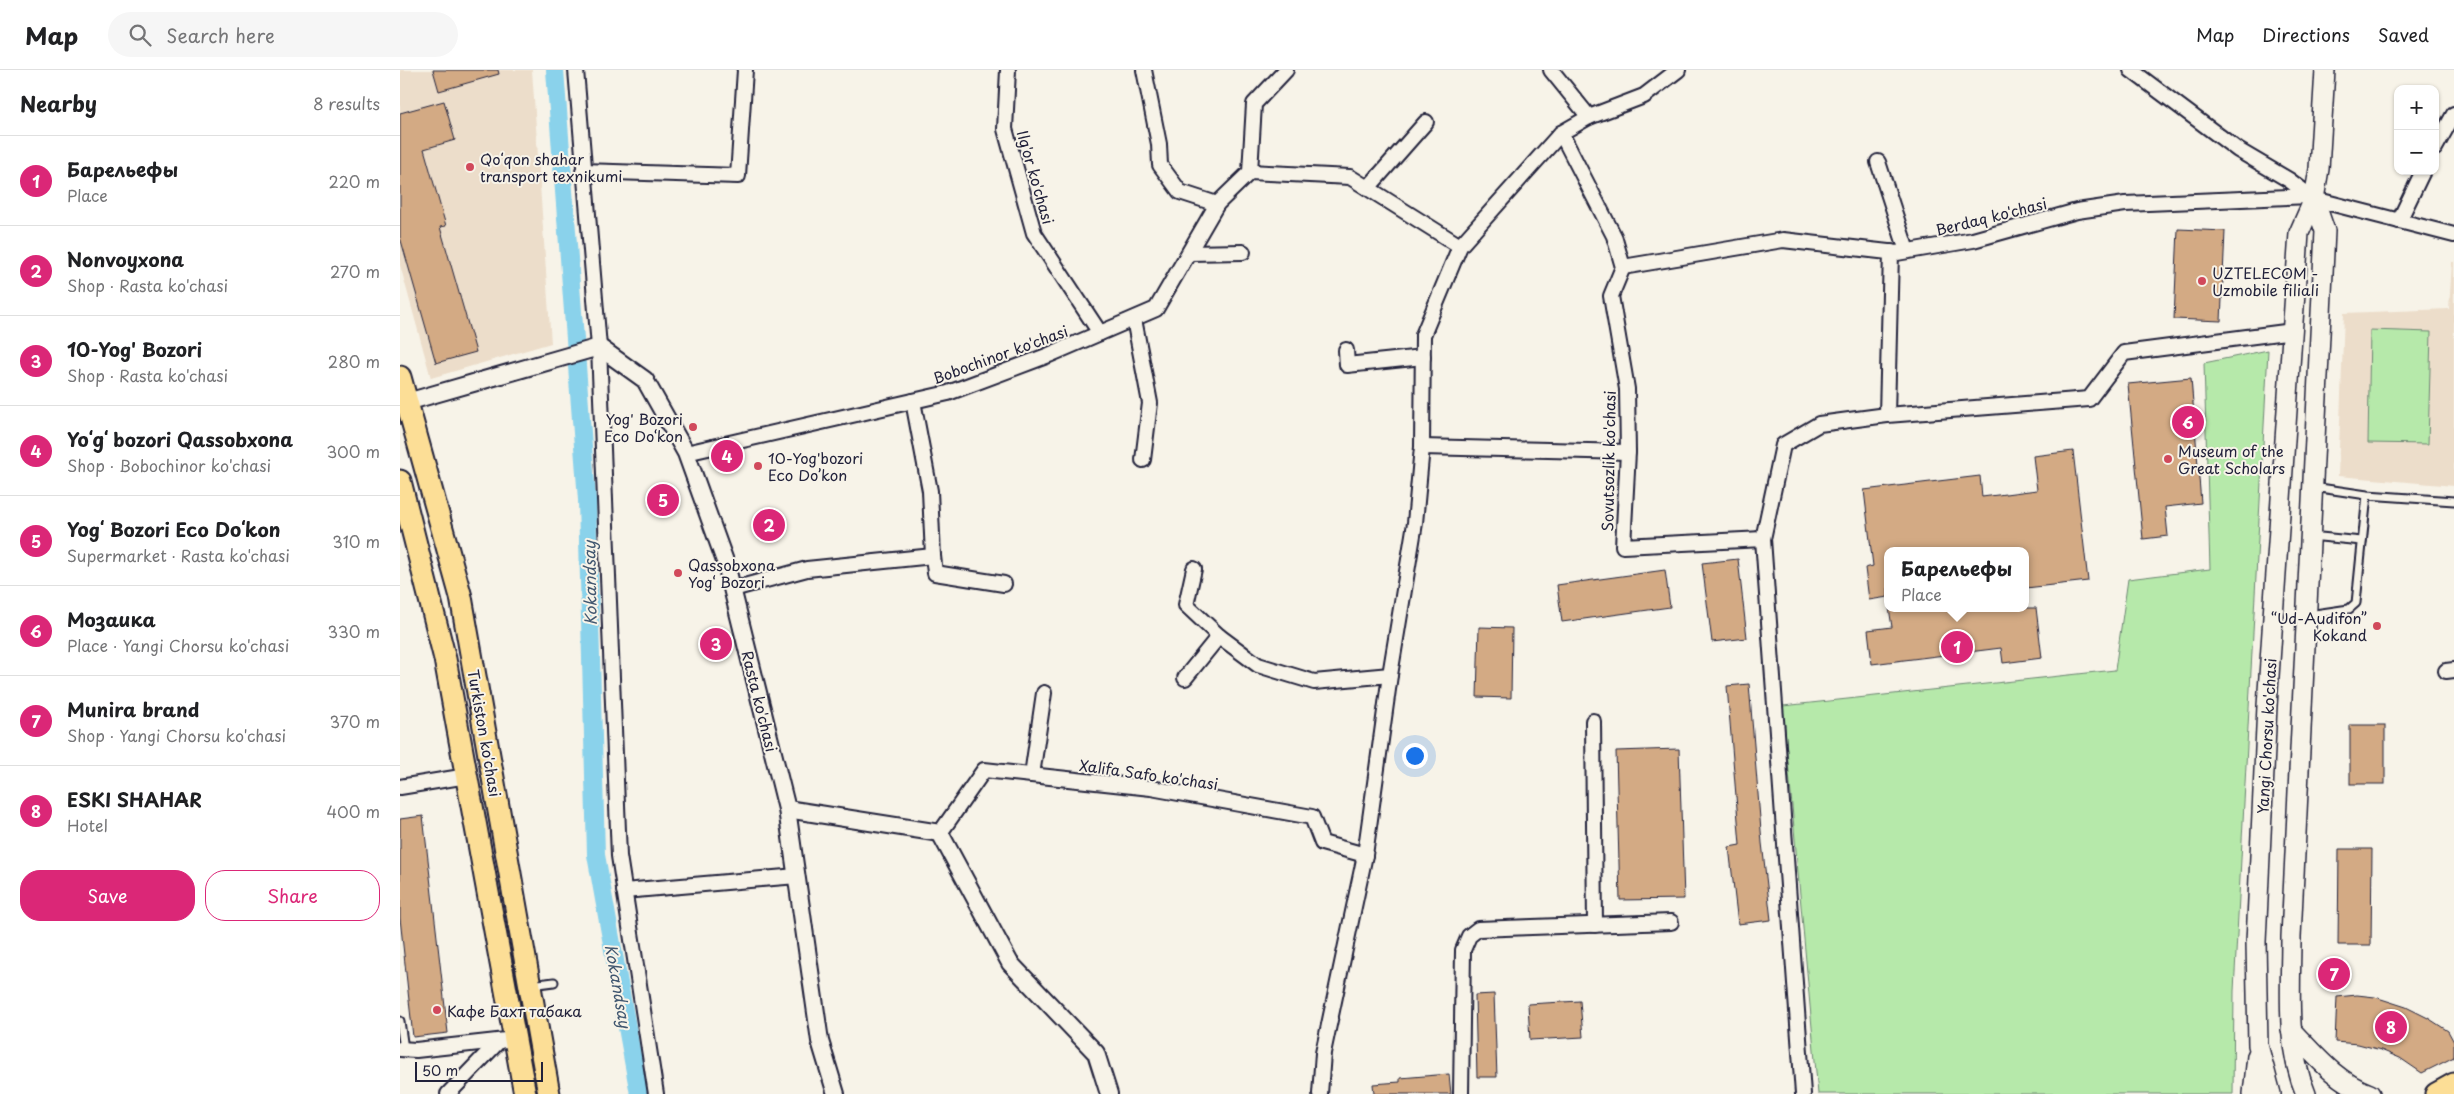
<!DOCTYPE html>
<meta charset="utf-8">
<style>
:root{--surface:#fff;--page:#f6f6f6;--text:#202124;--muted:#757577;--line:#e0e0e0;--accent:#db2777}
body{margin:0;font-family:"Playpen Sans",sans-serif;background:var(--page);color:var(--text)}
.controls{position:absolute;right:15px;top:15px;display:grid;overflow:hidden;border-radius:10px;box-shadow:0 1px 4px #0004}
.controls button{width:45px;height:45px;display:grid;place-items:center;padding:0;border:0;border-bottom:1px solid var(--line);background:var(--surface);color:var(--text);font:25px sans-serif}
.scale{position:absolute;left:15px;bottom:12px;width:128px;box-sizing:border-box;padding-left:5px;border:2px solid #22223b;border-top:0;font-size:14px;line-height:18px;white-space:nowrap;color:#22223b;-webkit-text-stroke:4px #f7f3e8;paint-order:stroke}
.you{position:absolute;left:1014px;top:685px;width:18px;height:18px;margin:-12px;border:4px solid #fff;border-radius:50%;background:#1a73e8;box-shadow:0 0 0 8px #1a73e833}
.badge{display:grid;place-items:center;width:32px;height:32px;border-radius:50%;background:var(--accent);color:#fff;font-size:16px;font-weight:700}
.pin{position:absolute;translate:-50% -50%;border:2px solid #fff;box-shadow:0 1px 5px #0006}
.popup{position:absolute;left:1484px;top:477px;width:145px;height:65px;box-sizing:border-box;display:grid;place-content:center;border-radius:10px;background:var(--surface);filter:drop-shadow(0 1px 4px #0005);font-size:16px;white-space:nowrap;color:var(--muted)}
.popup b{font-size:19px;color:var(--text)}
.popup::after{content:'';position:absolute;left:50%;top:100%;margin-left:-10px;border:10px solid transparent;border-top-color:var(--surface)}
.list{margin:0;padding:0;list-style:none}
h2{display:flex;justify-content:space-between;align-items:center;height:65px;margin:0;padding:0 20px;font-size:21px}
h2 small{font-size:16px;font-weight:400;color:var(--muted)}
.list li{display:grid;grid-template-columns:32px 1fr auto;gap:15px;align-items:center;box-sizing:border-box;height:90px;padding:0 20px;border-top:1px solid var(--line)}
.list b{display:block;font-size:19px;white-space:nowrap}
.list p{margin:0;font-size:16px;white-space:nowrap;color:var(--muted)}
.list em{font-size:16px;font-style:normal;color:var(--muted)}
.actions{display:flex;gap:10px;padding:15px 20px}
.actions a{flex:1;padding:11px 0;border:1px solid var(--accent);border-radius:20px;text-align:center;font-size:18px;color:var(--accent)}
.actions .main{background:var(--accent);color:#fff}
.icon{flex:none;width:28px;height:28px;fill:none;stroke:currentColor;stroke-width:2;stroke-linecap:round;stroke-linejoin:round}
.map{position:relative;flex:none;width:2054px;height:1024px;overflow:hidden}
header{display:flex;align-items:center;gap:30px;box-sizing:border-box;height:70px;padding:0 25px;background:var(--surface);border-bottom:1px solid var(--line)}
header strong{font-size:24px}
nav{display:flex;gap:28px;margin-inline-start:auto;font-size:18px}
.search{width:350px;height:45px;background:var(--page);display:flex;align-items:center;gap:12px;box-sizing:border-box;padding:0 18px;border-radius:28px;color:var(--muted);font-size:19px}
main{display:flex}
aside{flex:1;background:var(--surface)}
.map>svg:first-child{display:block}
.built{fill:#ecddca}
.green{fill:#b6e9aa;stroke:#6c8672}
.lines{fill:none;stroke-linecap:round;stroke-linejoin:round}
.canal{stroke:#8ad2eb;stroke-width:18}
.building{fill:#d3aa84;stroke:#22223b}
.service-casing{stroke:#22223b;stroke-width:11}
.minor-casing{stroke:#22223b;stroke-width:18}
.tertiary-casing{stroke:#22223b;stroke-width:20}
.secondary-casing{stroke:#22223b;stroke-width:22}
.primary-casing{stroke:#22223b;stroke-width:25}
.service{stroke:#f7f3e8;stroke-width:7}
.minor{stroke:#f7f3e8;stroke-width:14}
.tertiary{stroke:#f7f3e8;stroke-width:16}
.secondary{stroke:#f7f3e8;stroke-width:19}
.primary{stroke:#fcde96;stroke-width:21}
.poi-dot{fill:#d1495b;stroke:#f7f3e8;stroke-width:2}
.labels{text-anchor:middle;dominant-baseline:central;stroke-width:4;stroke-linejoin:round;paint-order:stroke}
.poi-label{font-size:15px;fill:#22223b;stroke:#f7f3e8;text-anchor:start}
.street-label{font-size:15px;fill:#22223b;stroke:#f7f3e8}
.water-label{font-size:16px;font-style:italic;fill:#415770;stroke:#f7f3e8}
</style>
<header>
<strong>Map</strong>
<div class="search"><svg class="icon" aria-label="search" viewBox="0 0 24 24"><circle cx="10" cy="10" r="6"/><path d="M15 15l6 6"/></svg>Search here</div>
<nav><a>Map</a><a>Directions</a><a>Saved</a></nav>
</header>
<main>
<aside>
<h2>Nearby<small>8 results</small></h2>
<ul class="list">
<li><span class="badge">1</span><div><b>Барельефы</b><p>Place</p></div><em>220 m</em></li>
<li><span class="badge">2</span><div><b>Nonvoyxona</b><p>Shop · Rasta ko'chasi</p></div><em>270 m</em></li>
<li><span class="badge">3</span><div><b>10-Yog' Bozori</b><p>Shop · Rasta ko'chasi</p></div><em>280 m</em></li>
<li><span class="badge">4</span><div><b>Yoʻgʻ bozori Qassobxona</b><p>Shop · Bobochinor ko'chasi</p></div><em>300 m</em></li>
<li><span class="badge">5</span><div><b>Yogʻ Bozori Eco Doʻkon</b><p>Supermarket · Rasta ko'chasi</p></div><em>310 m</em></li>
<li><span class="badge">6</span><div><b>Мозаика</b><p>Place · Yangi Chorsu ko'chasi</p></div><em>330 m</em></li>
<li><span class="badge">7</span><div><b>Munira brand</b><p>Shop · Yangi Chorsu ko'chasi</p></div><em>370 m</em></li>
<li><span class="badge">8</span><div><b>ESKI SHAHAR</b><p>Hotel</p></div><em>400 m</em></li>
</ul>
<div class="actions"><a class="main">Save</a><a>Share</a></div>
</aside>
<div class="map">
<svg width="2054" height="1024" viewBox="0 0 2054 1024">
<rect width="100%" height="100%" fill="#f7f3e8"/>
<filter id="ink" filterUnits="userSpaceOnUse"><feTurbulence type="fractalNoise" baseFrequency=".02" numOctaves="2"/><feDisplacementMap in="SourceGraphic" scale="10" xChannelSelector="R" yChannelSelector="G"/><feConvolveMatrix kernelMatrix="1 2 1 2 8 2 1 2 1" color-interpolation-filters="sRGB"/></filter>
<g filter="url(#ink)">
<g class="built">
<path d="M0,0H132L151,273L31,308L0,195Z"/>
<path d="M2052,192H2054V416L1938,406L1944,243L2049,239Z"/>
</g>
<g class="green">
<path d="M1970,260L2031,262L2028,374L1968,373Z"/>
<path d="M1868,280L1834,921L1833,1024H1418L1383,636L1715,600L1728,509L1810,499L1804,293Z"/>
</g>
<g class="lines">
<path class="canal" d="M155,0L187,430L196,785L239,1024"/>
</g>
<g class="building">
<path d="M33,0H98L99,4L39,21Z"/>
<path d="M44,31L55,70L24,79L46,156L40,157L76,282L36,293L0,167V43Z"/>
<path d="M1778,159L1825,161L1821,251L1774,249Z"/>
<path d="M1791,308L1801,433L1765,437L1768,466L1743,469L1728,314Z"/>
<path d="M1673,381L1688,511L1626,518V481H1488V527L1469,530L1465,498L1473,496L1464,420L1580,406L1582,427L1637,420L1633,386Z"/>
<path d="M1338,489L1347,568L1312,572L1302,493Z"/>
<path d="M1265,500L1270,537L1162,552L1157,515Z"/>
<path d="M1489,538H1636L1642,588L1603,593L1601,578L1472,594L1468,560L1492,557Z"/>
<path d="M1079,557L1112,558L1111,628L1077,627Z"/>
<path d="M1349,614L1362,773L1371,850L1338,854L1329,777L1340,775L1327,616Z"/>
<rect x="1950" y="655" width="35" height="59"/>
<path d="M1279,679L1284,829L1220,830L1216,681Z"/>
<path d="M23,746L48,963L13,967L0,848V749Z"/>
<path d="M1939,779H1972L1971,875H1938Z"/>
<path d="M1094,924L1097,1007H1077L1075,925Z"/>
<path d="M1957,925L1975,927L2006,937L2028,948L2048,961L2054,972V987L2022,1003L2000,988L1981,980L1958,974L1935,972L1937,927Z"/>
<path d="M1180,931L1183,967L1130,970L1128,934Z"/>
<path d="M1049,1004L1051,1024H974L973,1014L1000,1012V1008Z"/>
</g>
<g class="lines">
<g class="service-casing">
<g id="service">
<path d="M1913,417L1967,425L2054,431"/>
<path d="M1910,466L1962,471"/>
<path d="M1908,545L1949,539L1956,533L1967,425"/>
<path d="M131,915L154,912"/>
<path d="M0,951L4,979"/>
</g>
</g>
<g class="minor-casing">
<g id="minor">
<path d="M176,0L199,277L219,786L256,1024"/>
<path d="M608,0L605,59L634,163L700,263"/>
<path d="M744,0L759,74L760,95L780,122L817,134"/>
<path d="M1151,0L1189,47"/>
<path d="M1731,0L1838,80L1889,110L1914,129L2054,165"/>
<path d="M1161,63L1214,166L1223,197L1211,226L1227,319L1228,382L1223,476L1363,469"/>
<path d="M2035,78L2054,44"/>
<path d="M1478,92L1507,181"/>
<path d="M183,101L338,106L345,0"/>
<path d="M850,102L950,107L1060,176"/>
<path d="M968,118L1026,52"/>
<path d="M1999,151L2023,101"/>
<path d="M789,183L843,182"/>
<path d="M1223,197L1383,170L1497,183L1573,170L1677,141L1725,134L1910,126"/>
<path d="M734,249L750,333L743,390"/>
<path d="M946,280L947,295L1023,287"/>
<path d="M513,331L530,421L533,486"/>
<path d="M1487,345L1491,182"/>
<path d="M1022,377L1228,382"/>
<path d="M286,383L548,323L649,285L756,239L817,134L850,102L854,34L886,0"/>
<path d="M794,499L786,535L819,566L858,595L914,612L990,605"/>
<path d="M333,519L407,499L533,486L535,503L604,514"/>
<path d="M2046,601L2054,600"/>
<path d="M785,608L819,566"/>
<path d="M1193,651L1195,855"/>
<path d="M632,705L644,623"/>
<path d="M0,717L67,706"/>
<path d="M540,763L584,700L751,718L912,747L922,773L965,785"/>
<path d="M224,821L397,806"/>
<path d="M0,979L16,980L115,969"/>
<path d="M48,1024L99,971"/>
<path d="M920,1024L923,983L965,785L990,605L1015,453L1022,377L1023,265L1060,176L1161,63L1189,47L1244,26L1278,0"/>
<path d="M1061,1024L1063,880L1069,866L1078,859L1271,852"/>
<path d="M1403,1024L1363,469L1383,375L1419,354L1487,345L1689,329L1724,283L1893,261"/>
</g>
</g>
<g class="tertiary-casing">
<g id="tertiary">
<path d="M7,332L199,277L245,310L286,383L326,494L387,739L420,971L436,1024"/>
<path d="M387,739L540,763L610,893L696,983L709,1024"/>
</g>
</g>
<g class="secondary-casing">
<g id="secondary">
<path d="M1891,960C1915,985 1936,1012 1970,1024"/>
<path d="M1853,1024L1857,986"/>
<path d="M1871,1024L1858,975L1856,872L1867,636L1899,163L1914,129L1919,99L1925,0"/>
<path d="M1906,1024C1885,975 1891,919 1891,867L1925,161L1914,129"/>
</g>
</g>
<g class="primary-casing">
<g id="primary">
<path d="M0,307L61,527L149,1024"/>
<path d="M0,411L45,589L125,1024"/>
<path d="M2036,1024L2054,1014"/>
</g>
</g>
<use href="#service" class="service"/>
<use href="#minor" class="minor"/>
<use href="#tertiary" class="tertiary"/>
<use href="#secondary" class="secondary"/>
<use href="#primary" class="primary"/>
</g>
</g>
<g class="poi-dot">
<circle cx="70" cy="97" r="5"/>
<circle cx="1802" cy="211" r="5"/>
<circle cx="293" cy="357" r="5"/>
<circle cx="1768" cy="389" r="5"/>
<circle cx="358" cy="396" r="5"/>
<circle cx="278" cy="503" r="5"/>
<circle cx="1977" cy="556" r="5"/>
<circle cx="37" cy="940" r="5"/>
</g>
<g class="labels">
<g class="poi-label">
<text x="80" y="88">Qoʻqon shahar<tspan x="80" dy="17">transport texnikumi</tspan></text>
<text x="1812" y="202">UZTELECOM -<tspan x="1812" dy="17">Uzmobile filiali</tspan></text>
<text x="283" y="348" text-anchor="end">Yog' Bozori<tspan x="283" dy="17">Eco Do‘kon</tspan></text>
<text x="1778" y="380">Museum of the<tspan x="1778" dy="17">Great Scholars</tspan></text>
<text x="368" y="387">10-Yog'bozori<tspan x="368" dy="17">Eco Do’kon</tspan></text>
<text x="288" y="494">Qassobxona<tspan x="288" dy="17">Yog‘ Bozori</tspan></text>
<text x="1967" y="547" text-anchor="end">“Ud-Audifon”<tspan x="1967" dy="17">Kokand</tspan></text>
<text x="47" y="940">Кафе Бахт табака</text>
</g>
<g class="street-label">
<text transform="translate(636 107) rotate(74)">Ilg'or ko'chasi</text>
<text transform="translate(1591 146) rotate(-14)">Berdaq ko'chasi</text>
<text transform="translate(600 284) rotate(-20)">Bobochinor ko'chasi</text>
<text transform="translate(1208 391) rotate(-89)">Sovutsozlik ko'chasi</text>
<text transform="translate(360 631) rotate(76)">Rasta ko'chasi</text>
<text transform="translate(85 663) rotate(80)">Turkiston ko'chasi</text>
<text transform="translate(1866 666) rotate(-87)">Yangi Chorsu ko'chasi</text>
<text transform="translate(749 704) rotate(8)">Xalifa Safo ko'chasi</text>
</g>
<g class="water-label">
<text transform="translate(189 513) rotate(-91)">Kokandsay</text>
<text transform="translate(219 916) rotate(80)">Kokandsay</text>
</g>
</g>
</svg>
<div class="controls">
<button>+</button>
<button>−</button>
</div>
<div class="scale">50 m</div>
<div class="you"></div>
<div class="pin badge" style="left:1557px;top:577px">1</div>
<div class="popup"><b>Барельефы</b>Place</div>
<div class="pin badge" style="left:369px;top:455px">2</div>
<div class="pin badge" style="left:316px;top:574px">3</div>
<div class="pin badge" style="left:327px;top:386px">4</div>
<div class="pin badge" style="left:263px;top:430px">5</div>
<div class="pin badge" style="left:1788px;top:352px">6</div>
<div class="pin badge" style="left:1934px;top:904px">7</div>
<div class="pin badge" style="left:1991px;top:957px">8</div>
</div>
</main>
